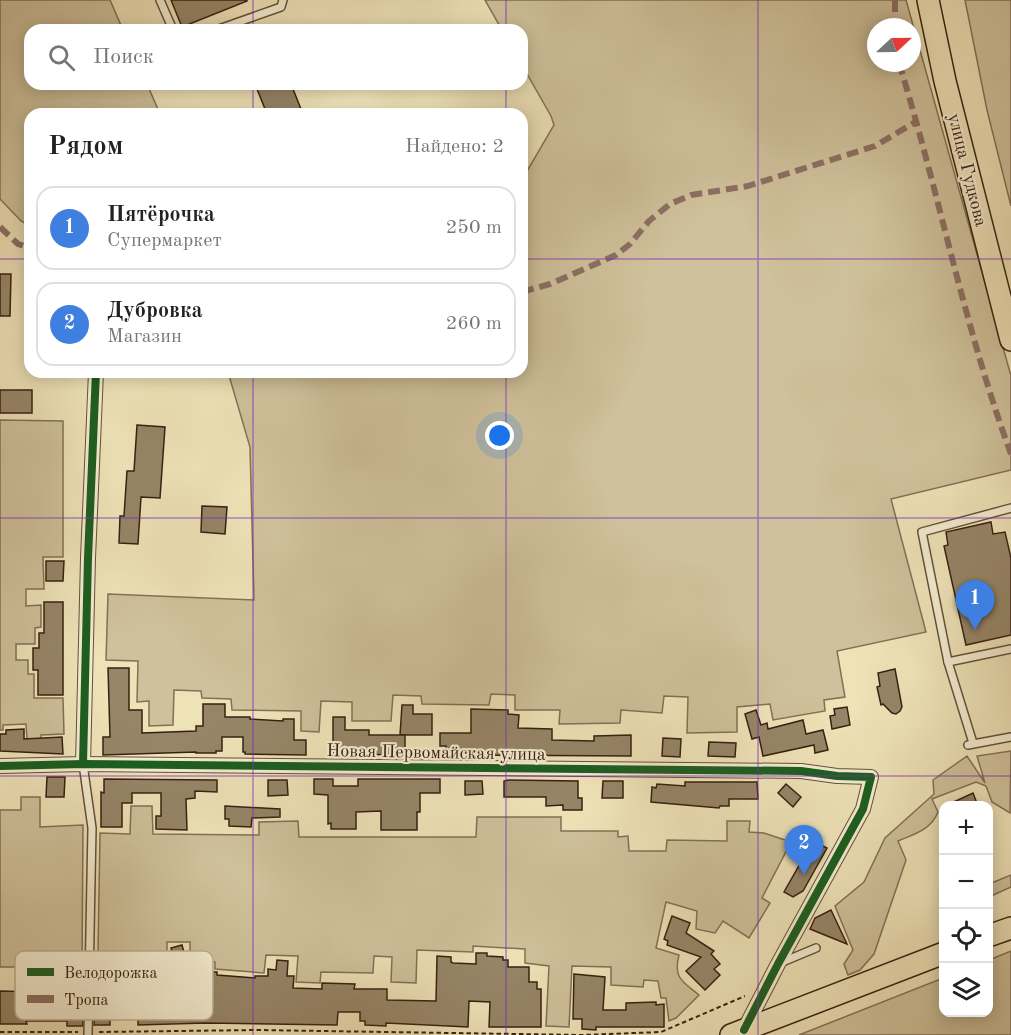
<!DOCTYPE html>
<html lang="ru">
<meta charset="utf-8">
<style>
:root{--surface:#fff;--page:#f6f6f6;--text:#222;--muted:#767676;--line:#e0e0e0;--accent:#b45309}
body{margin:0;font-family:"Old Standard TT",serif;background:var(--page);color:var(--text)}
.controls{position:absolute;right:18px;bottom:18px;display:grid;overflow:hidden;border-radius:12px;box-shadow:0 3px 15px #0003}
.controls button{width:54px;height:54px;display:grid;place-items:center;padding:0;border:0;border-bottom:2px solid var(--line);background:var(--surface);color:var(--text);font:30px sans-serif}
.compass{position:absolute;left:867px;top:18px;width:54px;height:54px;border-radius:50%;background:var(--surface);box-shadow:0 3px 15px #0003;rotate:68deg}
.you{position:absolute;left:500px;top:436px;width:21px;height:21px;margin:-15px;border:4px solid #fff;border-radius:50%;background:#1a73e8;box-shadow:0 0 0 9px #1a73e833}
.badge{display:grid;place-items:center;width:39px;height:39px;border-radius:50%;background:var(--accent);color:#fff;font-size:20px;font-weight:700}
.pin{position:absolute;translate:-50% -50px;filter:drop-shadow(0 2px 3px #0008)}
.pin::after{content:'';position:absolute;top:32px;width:21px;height:18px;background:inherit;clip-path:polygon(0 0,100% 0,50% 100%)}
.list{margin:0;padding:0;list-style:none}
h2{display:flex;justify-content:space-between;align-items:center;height:78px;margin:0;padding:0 24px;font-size:26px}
h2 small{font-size:20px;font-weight:400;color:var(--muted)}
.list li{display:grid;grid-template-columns:39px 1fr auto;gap:18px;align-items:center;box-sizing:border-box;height:84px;margin:0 12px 12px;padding:0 12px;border:2px solid var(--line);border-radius:18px}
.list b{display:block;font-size:22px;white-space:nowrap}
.list p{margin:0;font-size:20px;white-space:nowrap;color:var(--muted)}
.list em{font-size:20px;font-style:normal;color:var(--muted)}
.icon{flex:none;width:33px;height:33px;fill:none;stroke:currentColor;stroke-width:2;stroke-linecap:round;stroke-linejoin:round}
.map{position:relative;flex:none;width:1011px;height:1035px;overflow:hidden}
.search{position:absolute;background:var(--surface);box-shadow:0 3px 15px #0003;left:24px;top:24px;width:504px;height:66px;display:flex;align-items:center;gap:15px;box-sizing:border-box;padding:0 21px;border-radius:18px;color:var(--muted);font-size:22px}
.panel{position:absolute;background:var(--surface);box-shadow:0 3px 15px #0003;left:24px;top:108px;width:504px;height:270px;border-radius:18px}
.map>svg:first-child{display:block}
.green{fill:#cfc19b;stroke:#837056;stroke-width:1.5;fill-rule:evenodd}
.building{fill:#968567;stroke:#372011;stroke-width:1.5}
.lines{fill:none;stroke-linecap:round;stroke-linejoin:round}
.lane-casing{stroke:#65503a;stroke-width:10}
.street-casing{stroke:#65503a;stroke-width:16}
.primary-casing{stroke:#372011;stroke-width:24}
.path{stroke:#372011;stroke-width:2;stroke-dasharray:4.5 3;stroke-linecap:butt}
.lane{stroke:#f4ecd0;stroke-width:7}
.street{stroke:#f4ecd0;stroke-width:14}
.primary{stroke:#eee2b7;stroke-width:21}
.quiet{stroke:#8d6e63;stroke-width:6;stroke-dasharray:12 6;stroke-linecap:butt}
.cycleway-casing{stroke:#f4ecd0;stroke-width:11}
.cycleway{stroke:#1b5e20;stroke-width:8}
.grid{fill:none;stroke:#7b2cbf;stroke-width:1.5;stroke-opacity:0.55}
.labels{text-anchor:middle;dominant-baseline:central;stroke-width:4.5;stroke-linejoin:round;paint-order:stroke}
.street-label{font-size:18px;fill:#372011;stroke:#f4ecd0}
.key{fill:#f4ecd0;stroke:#bbaf97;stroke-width:1.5}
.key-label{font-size:16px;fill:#372011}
</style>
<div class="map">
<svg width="1011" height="1035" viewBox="0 0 1011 1035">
<rect width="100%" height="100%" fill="#eee2b7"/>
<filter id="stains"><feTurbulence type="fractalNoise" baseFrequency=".00333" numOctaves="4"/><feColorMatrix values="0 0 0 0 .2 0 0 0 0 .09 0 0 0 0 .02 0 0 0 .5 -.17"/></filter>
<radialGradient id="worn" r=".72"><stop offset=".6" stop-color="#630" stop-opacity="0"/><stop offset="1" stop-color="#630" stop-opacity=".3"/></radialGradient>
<g class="green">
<path d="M0,0H110L123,30H30V84H147L160,114H30V226L21,221L0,199Z"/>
<path d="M485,0H906L1011,376V470L891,499L926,632L837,651L845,697L824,700L825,711L773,720L770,704L737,707V732L687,733L688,697L664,696L662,713L621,710L620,723L559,724L560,710H515V695L491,694L489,705L422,704L421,696L393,695L391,721H352V702L321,701L319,732L301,731V711L232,710L231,699L202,698L201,691L174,690L173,725L149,726V701L137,702L138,661L106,660L108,594L254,600L250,447L228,372H522V175L526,173L554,125L551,116L522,65V30H502ZM876,27H912V63H876Z"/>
<path d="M965,0H1011V206L987,110Z"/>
<path d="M0,420L63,421V557H43L44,589H26V606L41,605V627L35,628V644H16V660H28V674H34V698H63L64,734L41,735V740L27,739L26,724L3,725V730H0Z"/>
<path d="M1011,751L1010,813L992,802L986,786L976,782L932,799L938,812C931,830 914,834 898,841L906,860L874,954L860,970L848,975L844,964L853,950L835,906L864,882L885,838L934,794L933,780L967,756L985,783L977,756Z"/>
<path d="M21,797H40V827L83,825L82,964L55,965L54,953H20L19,967H0V810H21Z"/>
<path d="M131,806H152L153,834L259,835V822L298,821L299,837H476L477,817H561V831H618V837L628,836L629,851H666L667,840L727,841V821H750L749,832L764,833L791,842L762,898L770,903L749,938L723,921L715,933L696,929L697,911L666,902L656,948L679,955C673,978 682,981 699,995L676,1018L669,1021L666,998H661L658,981L644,980L643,987L611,985V967L572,966L569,1027L546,1026L549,966L525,963V949L473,946V952L417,950L416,983L391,982L392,957L374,956L373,973L321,972L320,983L296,982L298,956L266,955L264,973L215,969V962L190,961V942H167V958H151L150,968L137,967V956L98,954L100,833L130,834Z"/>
<path d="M1011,875V887L989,897V884Z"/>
<path d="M1011,951V1035H799L943,978L944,1012H988L989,960Z"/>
</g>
<g class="building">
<path d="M171,0H247V1L182,27Z"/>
<path d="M255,84H291L301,109L289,114H267Z"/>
<path d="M0,274H11L10,316H0Z"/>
<rect x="0" y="390" width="32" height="23"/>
<path d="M137,425L165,427L160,498L141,497L138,544L119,543L120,516H124L127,471H134Z"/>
<path d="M202,506L227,507L225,534L201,532Z"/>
<path d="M991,522L993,534L1005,532L1011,558V635L966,645L944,546L948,545L946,532Z"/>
<path d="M46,561H64L63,581H46Z"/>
<path d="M44,602H63V695H38V670H33V648H39V633H44Z"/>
<path d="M108,668H129V710H142V733L196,731V726H203V704H225V717H250V719L283,721V719H294V740H306V755L245,754V752H243V737H222V751H216V753H196V752L103,755V737H110Z"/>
<path d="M895,669L902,707L900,711L896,714L892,713L883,704L881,705L877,687L880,686L878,673Z"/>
<path d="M402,705H413V714H432V735H400Z"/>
<path d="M847,707L850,725L832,729L830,716L835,715L834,709Z"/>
<path d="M471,709L508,710V714L519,715L518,728L552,729V740L594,741V736L631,735V756L445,755L446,746H440V733H471Z"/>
<path d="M756,710L761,725L767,723L768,729L803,720L806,734L823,730L828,750L815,753L814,745L763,756L759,737L752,739L745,714Z"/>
<path d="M333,717H345V730H369V735H405V755L333,754Z"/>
<path d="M24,729V739L62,737L63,754L0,751V734H6V730Z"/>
<path d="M663,738L681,739L680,757L662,756Z"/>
<path d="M709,742L736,743L735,757L708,756Z"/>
<path d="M47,777H65L64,797H46Z"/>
<path d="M104,779L217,780V792L195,791V798L186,799L187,830L156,829V816H161V793H132V803H122V827H101V792L104,793Z"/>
<path d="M314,779H333V786H358V779H440V793H420V812H417V830H381V811L356,812V829H331V823L328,824V795L314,794Z"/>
<path d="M268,780H287L288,795L268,796Z"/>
<path d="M508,780L578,781V798H582V810H563V805L546,806V797H504V781Z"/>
<path d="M465,781H482L483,794L465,795Z"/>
<path d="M603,781H623V798H602Z"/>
<path d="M685,782H757L758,799H729V806H720L719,808L651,802L652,787L656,788L657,784L685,786Z"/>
<path d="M786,784L801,797L793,807L778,793Z"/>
<path d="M973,793L978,806H945Z"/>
<path d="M225,806L280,809V817L252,818L251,827L229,826V819H225Z"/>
<path d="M813,841L827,848L803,891L793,897L784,892Z"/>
<path d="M831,910L847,944L810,929L815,918Z"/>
<path d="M672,916L690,923L686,933L714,951L711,954L720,964L714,969L720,975L705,990L686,971L701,957L667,945L668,941L664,939Z"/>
<path d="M182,945L188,967H207V972H217V975L255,978V976H268V969L276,970L277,960L288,961L287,976H294L293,988L322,989V983L355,984L354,989H387V1000L436,1001L437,956L451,957V962L453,963L476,964V953H487V956L503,957V960H508V967H529V982H537V989H541V1027H489L490,1002L469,1001L468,1027L386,1023V1026L365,1025V1021H360V1012H338L337,1025L206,1023L138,1025V1019H110V1025H94L95,963L131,962V973L154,974V968H162L161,963H172L171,957L173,956L171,948Z"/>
<path d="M74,971H84L83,1026H67V1021H26L27,1024H0V991L39,992V993H51V995H74Z"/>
<path d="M574,974L605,977L603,1010H626V1003L656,1002V1005L664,1004V1027H596V1030L582,1029V1019H573Z"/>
</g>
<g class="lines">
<g class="lane-casing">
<g id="lane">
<path d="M160,0L173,30"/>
<path d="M216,30L281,7L283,0"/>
<path d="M948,662L922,532L1011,508"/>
<path d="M973,743L948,662L1011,649"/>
<path d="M968,745L1011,737"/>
<path d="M83,764L92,828L88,1035"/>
<path d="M780,963L816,948"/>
</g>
</g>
<g class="street-casing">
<g id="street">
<path d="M83,764L88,558L96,372"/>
<path d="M0,766L83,764L801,771L837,776L871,777L863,809L778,964L744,1030"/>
</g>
</g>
<g class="primary-casing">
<g id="primary">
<path d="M928,0L945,81L1011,340"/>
<path d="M988,936L1011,928"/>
<path d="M731,1035L944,953"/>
</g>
</g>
<g class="path">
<path d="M0,1032H78"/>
<path d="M99,1032L257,1030L582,1035L661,1032L745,996"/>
</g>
<use href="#lane" class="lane"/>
<use href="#street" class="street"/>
<use href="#primary" class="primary"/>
<g class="quiet">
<path d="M895,0V27"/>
<path d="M899,63C939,192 964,327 1011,454"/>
<path d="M0,227L18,244L30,248"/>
<path d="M522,292L550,284L616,255L630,244L649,221L670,204L691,195L748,186L875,146L917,121"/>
</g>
<g class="cycleway-casing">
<g id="cycleway">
<path d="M83,764L88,558L96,372"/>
<path d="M0,766L83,764L801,771L837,776L871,777L863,809L778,964L744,1030"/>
</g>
</g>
<use href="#cycleway" class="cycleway"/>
</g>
<path class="grid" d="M253,0V30M506,0V30M758,0V1035M253,84V114M506,84V114M0,259H30M522,259H1011M253,372V1035M506,372V1035M0,518H1011M0,776H1011"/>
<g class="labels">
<g class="street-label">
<text transform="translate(967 170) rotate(76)">улица Гудкова</text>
<text transform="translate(436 753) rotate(1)">Новая Первомайская улица</text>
</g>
</g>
<rect x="15" y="951" width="198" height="69" rx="9" class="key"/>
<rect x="27" y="968" width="27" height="8" fill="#1b5e20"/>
<rect x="27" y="995" width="27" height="8" fill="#8d6e63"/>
<g class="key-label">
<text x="64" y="978">Велодорожка</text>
<text x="64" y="1005">Тропа</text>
</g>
<rect width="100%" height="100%" filter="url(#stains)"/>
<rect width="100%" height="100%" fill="url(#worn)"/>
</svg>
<div class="controls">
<button>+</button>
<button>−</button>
<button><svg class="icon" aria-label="locate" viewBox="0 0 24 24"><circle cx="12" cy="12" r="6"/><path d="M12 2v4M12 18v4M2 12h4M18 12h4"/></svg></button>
<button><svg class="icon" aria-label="layers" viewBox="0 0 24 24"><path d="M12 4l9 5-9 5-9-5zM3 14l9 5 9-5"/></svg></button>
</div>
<svg class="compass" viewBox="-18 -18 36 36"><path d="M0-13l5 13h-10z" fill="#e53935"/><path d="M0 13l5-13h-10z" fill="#767676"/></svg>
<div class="you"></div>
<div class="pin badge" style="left:975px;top:630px;background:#3f7fe0">1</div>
<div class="pin badge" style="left:804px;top:875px;background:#3f7fe0">2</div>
<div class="search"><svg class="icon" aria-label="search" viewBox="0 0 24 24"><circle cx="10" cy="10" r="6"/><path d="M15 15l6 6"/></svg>Поиск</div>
<section class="panel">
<h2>Рядом<small>Найдено: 2</small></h2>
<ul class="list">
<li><span class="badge" style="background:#3f7fe0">1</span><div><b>Пятёрочка</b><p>Супермаркет</p></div><em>250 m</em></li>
<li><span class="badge" style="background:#3f7fe0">2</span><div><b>Дубровка</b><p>Магазин</p></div><em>260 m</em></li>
</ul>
</section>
</div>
